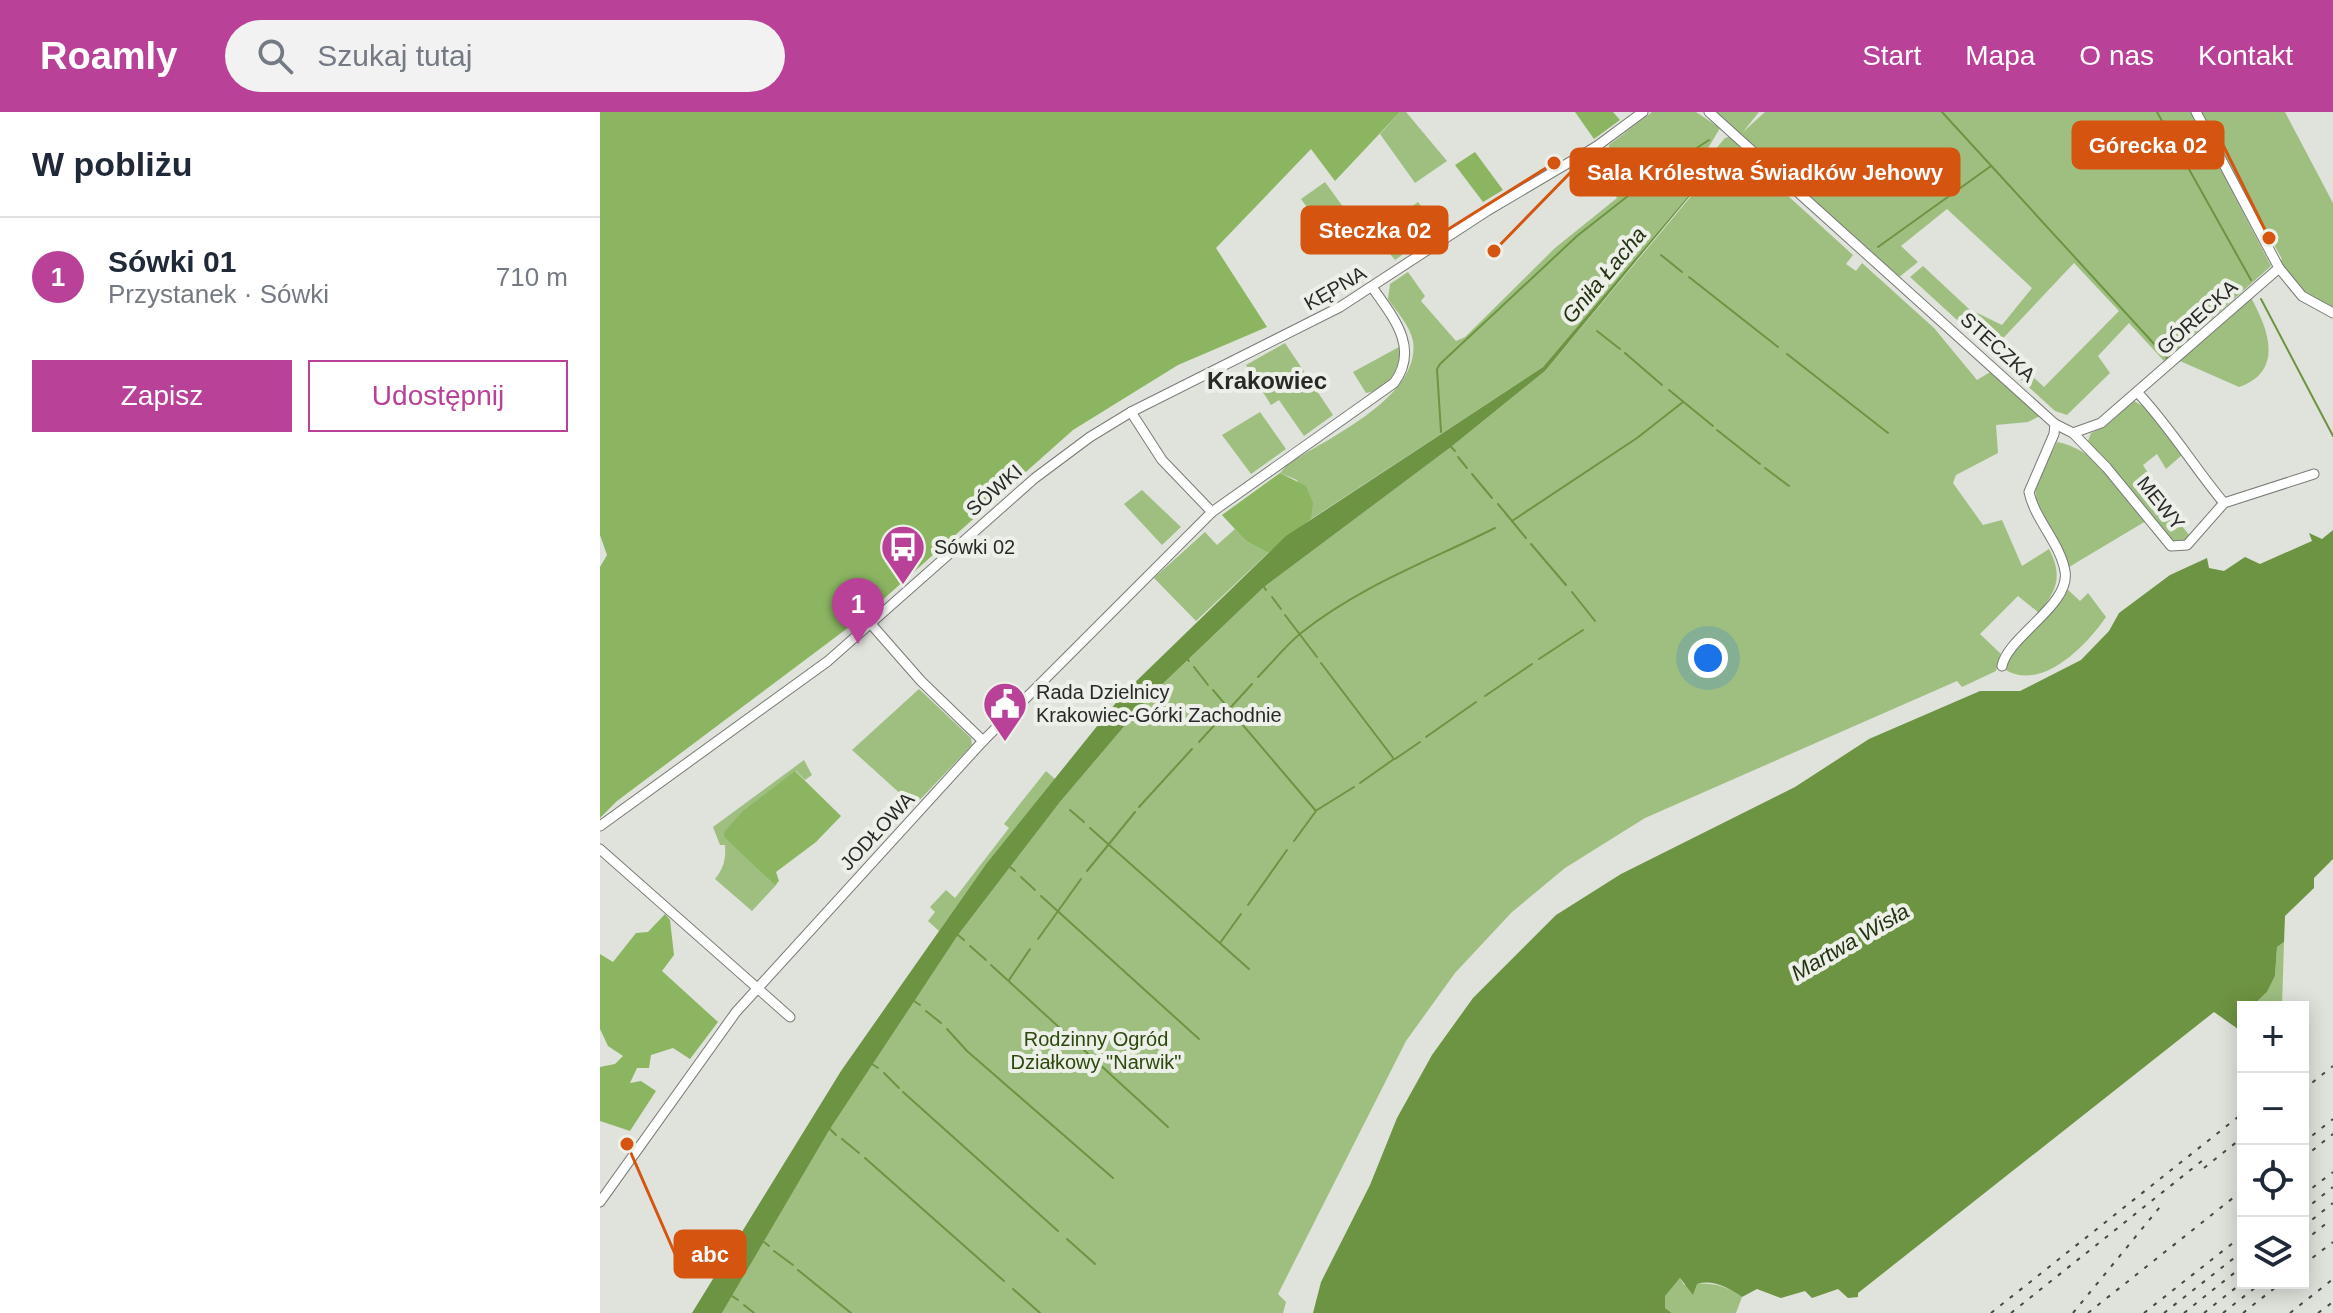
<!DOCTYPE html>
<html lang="pl">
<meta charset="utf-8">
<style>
:root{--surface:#fff;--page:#f2f2f3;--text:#1f2937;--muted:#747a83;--line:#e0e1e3;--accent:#b94298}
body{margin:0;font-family:Arial,sans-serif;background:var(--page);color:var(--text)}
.controls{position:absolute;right:24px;bottom:24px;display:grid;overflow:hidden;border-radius:0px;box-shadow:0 4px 20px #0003}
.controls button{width:72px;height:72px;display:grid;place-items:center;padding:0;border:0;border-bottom:2px solid var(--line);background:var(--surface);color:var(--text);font:40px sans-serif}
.you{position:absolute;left:1108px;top:546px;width:28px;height:28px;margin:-20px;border:6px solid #fff;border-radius:50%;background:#1a73e8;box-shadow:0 0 0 12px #1a73e833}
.badge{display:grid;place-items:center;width:52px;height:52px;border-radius:50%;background:var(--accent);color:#fff;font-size:26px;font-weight:700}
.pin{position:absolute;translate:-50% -66px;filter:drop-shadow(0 2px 4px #0008)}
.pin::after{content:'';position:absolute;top:42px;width:28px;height:24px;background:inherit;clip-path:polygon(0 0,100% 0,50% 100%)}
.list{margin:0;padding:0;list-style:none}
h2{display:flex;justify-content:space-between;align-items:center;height:104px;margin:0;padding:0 32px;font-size:34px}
h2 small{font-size:26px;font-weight:400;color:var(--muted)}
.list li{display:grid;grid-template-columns:52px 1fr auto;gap:24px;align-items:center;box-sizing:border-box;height:120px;padding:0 32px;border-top:2px solid var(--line)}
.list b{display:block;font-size:30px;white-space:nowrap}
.list p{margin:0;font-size:26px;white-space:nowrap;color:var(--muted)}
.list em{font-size:26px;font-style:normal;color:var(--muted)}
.actions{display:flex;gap:16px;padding:24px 32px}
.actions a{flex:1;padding:18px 0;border:2px solid var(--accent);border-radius:0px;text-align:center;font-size:28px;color:var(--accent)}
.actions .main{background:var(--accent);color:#fff}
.icon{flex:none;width:44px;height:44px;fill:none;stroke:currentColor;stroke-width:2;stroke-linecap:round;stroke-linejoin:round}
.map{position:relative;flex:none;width:1733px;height:1201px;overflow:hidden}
header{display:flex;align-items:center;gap:48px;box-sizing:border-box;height:112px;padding:0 40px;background:var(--accent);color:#fff}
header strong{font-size:38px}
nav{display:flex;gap:44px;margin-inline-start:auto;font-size:28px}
.search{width:560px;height:72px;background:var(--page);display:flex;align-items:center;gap:20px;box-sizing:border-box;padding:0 28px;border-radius:44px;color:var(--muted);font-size:30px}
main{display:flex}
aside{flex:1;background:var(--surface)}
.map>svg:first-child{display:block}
.green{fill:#9fbf81}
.forest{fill:#8cb562}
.water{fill:#6d9442}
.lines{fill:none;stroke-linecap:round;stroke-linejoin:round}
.stream{stroke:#6d9442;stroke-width:2}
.minor-casing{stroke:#787c75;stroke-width:11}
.minor{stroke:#fff;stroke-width:9}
.rail{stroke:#474844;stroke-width:2;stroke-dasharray:4 8;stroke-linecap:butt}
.labels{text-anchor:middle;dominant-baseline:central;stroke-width:8;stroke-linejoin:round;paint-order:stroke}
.street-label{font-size:20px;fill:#292a27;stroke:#ecf0e8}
.poi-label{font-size:20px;fill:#292a27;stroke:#ecf0e8;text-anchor:start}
.park-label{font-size:20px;fill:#2e480c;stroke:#ecf0e8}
.water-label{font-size:22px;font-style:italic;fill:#243412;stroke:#ecf0e8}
.quarter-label{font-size:24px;font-weight:bold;fill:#292a27;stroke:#ecf0e8}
.leader{fill:none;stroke:#d5540f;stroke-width:3}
.callout-dot{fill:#d5540f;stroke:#ecf0e8;stroke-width:3}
.callout{fill:#d5540f;stroke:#d5540f;stroke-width:3}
.callout-label{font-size:22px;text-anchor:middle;font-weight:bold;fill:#fff}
</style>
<header>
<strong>Roamly</strong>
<div class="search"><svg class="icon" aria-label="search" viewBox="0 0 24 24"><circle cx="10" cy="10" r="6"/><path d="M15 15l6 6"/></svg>Szukaj tutaj</div>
<nav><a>Start</a><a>Mapa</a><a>O nas</a><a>Kontakt</a></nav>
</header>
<main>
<aside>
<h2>W pobliżu<small></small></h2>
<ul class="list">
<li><span class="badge">1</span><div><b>Sówki 01</b><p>Przystanek · Sówki</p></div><em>710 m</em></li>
</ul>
<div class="actions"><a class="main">Zapisz</a><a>Udostępnij</a></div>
</aside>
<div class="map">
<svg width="1733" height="1201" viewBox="0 0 1733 1201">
<rect width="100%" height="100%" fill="#dfe3db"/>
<g class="green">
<path d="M800,0H806L847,49L815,71L780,22Z"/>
<path d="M1052,0H1096L1120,16L1104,43L1108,46L1125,26L1131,24L1138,31L1142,42L1253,143L1246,152L1256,159L1262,151L1334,216L1377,268L1392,259L1442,303L1428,310L1396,313L1398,341L1356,363L1353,371L1383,413L1402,408L1422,454L1449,437C1463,464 1457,478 1439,501L1418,484L1380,522L1401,542L1396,559L1362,575L1357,569L1045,706L965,756L912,800L855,861L806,929L678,1182L686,1190L683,1201H122L230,1017L358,823L460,690L550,584L664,475L851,335L945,259L1133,34L943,255L711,407L697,368L680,361L688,352C728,326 821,285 813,229C810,214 797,200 788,187L790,172L808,160L825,184L821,189L856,229L865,225L955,136L1017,86L994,45L1002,46L1009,41V33Z"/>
<path d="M1113,0H1159L1143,20L1165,0H1591L1671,154L1564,249L1529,211L1498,244L1510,261L1467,303L1455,299L1396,245L1404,238L1444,275L1519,199L1474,151L1391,239L1310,165L1323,154L1369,197L1402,213L1432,176L1347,97L1301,134L1318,150L1298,166Z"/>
<path d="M1601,0H1685L1733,91V196L1701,177L1680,149L1682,147Z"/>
<path d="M725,70L754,110L731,128L701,87Z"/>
<path d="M818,90L838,117L795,148L770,117L804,94L807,98Z"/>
<path d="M1650,184C1668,216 1685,259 1639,275L1580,249Z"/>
<path d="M685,231L733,303L704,324L679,288L671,293L646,253Z"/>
<path d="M799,235C802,255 787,279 766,281L753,260Z"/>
<path d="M1534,289L1551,299L1582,343L1566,357L1557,342L1543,353L1565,389L1562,393L1569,405L1573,403L1590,424L1581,432C1569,431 1565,422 1558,413C1538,381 1505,357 1488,329L1491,321L1505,315Z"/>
<path d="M660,300L686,337L651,362L622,323Z"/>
<path d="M1457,330C1498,338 1522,377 1546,409L1469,455L1436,387L1435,374Z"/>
<path d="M542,378L581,415L562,433L524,392Z"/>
<path d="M635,417L646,429L668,441L596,509L554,466L605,420L617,433Z"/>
<path d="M1465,475L1480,489L1488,481L1506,505C1486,534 1441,581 1404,557L1405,546Z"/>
<path d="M319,577L371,626L372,633L314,694L252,638Z"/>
<path d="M204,648L212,663L205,668L196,659L124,720V725L177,772L152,799L115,767C124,756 126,747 125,733H120L113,715Z"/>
<path d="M446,659L455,667L386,752L339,819L328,809L335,800L330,795L346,778L355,786L409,716L404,712Z"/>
<path d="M1684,830L1682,895H1651L1667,880L1675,864L1677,835Z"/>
<path d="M1080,1166L1084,1173C1107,1170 1122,1171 1142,1185L1136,1201H1072L1065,1196V1183Z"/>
</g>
<g class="forest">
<path d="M0,0H800L735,69L711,37L616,136L667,215L578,253L473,318L269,500L17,689L0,706V455L7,443L0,423Z"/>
<path d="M975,0H1013L1020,8L994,27Z"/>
<path d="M875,40L903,78L883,90L855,53Z"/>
<path d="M680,361L706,374L713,391L711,407L668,441L646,429L622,403Z"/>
<path d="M195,659L241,704L216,730L176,760L179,769L175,773L124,725V720L143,699Z"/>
<path d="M65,802L70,808L74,843L62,859L118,910L90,947L73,936L51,943L49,956H37L30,971L41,969L56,979L30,1019L0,1009V955L15,952L23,944L8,934L0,917V842L13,850L36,821L48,820Z"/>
</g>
<g class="water">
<path d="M1132,33L945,259L851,335L664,475L550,584L460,690L358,823L230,1017L122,1201H92L241,959L386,752L523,582L686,424L943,255Z"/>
<path d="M1733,418V747L1714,766V776L1685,804L1684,830L1677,835L1675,864L1667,880L1651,895H1643V908L1638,917L1614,900L1258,1181V1185L1248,1186L1238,1177L1212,1186L1205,1179L1181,1186L1157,1177L1142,1185C1129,1176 1113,1167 1097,1172L1093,1183L1080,1166L1065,1184V1196L1072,1201H713L721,1170L770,1073L797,1006L832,943L873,886L956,803L1021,762L1195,675L1269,627L1380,579H1420L1481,548L1509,519L1519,501L1570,463L1607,446L1609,456L1624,459L1645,445L1660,452L1712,429L1709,421L1722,427Z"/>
</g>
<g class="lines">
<g class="stream">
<path d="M1342,0L1567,246"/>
<path d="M1557,0L1651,168"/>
<path d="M1278,135L1391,54"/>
<path d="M1061,143L1082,160"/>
<path d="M1089,165L1178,235"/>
<path d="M1661,187L1733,324"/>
<path d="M997,219L1020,237"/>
<path d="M1025,241L1062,273"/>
<path d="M1187,242L1288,321"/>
<path d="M1069,278L1113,314"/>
<path d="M1117,318L1160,352"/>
<path d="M841,320L837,257L840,252L977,124L1052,65L1109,28"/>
<path d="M851,335L855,339"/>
<path d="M858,345L867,356"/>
<path d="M1165,356L1189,374"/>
<path d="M872,362L892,386"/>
<path d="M898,392L912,409L1037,326L1083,290"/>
<path d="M912,409L926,426"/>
<path d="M931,432L966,473"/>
<path d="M664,475L666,478"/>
<path d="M972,480L995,509"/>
<path d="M672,485L681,497"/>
<path d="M685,503L717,545"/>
<path d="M586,546L589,549"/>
<path d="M939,547L983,518"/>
<path d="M721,551L794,647L760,671"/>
<path d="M594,555L608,573"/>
<path d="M658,565C672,551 685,534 701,521C760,474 829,449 895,416"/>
<path d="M613,578L716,699L694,729"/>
<path d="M885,584L932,552"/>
<path d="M826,625L876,590"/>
<path d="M599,630L652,572"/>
<path d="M795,647L820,630"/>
<path d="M539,695L592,637"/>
<path d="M470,698L484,710"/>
<path d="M717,698L754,675"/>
<path d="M490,716L649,857"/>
<path d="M410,755L415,759"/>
<path d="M487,759L535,700"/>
<path d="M421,765L435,778"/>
<path d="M441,784L599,927"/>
<path d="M648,793L687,738"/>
<path d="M358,823L364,828"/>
<path d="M438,827L481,767"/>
<path d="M620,831L641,802"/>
<path d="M370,834L386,848"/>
<path d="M391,853L568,1015"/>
<path d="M409,868L430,837"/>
<path d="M314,889L320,893"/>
<path d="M326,899L341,911"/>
<path d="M347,917L367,939L513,1066"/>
<path d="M272,952L278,956"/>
<path d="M284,961L299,976"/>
<path d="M303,980L458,1119"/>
<path d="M230,1017L236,1023"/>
<path d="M242,1027L259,1041"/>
<path d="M265,1046L404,1169"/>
<path d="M467,1127L495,1152"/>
<path d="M164,1130L169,1134"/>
<path d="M174,1139L193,1153"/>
<path d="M198,1158L251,1201"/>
<path d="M413,1177L440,1201"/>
<path d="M132,1184L138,1188"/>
<path d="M144,1193L154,1201"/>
</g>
<g class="minor-casing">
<g id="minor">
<path d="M1109,0L1455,312L1473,321L1507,356L1571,434L1587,433L1624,391L1714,362"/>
<path d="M1596,0L1679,156L1702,184L1733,201"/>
<path d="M1538,281C1570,315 1594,355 1624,391"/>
<path d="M531,300L562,348L612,400"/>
<path d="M1473,321L1501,311L1679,156"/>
<path d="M271,512L321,569L383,629"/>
<path d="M1402,554C1408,524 1471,493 1465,459C1460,431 1435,408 1429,380L1454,322L1455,312"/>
<path d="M0,714L228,549L435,366L490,325L531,300L740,195L887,99L997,34L1043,0"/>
<path d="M0,737L190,905"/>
<path d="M0,1090L136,900L383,629L612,400L794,271C820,236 793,205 772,175"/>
</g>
</g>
<use href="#minor" class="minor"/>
<g class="rail">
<path d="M1703,978L1733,954"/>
<path d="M1703,1031L1733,1007"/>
<path d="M1703,1046L1733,1022"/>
<path d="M1604,1056L1643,1025"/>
<path d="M1703,1083L1733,1060"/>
<path d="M1703,1099L1733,1075"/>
<path d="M1703,1115L1733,1091"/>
<path d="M1703,1130L1728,1110"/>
<path d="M1703,1153L1733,1130"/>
<path d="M1391,1201L1643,1001"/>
<path d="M1411,1201L1608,1044"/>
<path d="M1473,1201L1564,1090"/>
<path d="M1488,1201L1643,1078"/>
<path d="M1544,1201L1643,1123"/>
<path d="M1564,1201L1643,1139"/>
<path d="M1584,1201L1643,1154"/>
<path d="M1604,1201L1643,1170"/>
<path d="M1623,1201L1661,1171"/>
<path d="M1643,1201L1681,1171"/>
<path d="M1690,1201L1733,1167"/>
<path d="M1718,1201L1733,1190"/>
</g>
</g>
<defs>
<g id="bus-pin" transform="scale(2.3)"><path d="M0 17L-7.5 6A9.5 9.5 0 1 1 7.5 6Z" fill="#b94298" stroke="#ecf0e8"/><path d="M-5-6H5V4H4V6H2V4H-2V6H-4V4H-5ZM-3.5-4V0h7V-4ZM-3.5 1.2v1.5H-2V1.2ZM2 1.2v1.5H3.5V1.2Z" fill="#fff"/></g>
<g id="civic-pin" transform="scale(2.3)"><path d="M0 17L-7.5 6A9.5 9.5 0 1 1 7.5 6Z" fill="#b94298" stroke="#ecf0e8"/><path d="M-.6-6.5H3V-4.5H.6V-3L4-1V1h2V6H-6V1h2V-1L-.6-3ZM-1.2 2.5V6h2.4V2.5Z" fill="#fff"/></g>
</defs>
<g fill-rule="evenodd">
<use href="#bus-pin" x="303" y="435"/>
<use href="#civic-pin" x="405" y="592"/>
</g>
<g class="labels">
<g class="street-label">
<text transform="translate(735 176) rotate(-30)">KĘPNA</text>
<text transform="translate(1597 205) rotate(-42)">GÓRECKA</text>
<text transform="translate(1398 235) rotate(42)">STECZKA</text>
<text transform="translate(394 378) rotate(-41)">SÓWKI</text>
<text transform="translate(1561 391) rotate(51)">MEWY</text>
<text transform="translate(277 719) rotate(-47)">JODŁOWA</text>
</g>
<g class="poi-label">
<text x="334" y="435">Sówki 02</text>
<text x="436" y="580">Rada Dzielnicy<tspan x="436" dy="23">Krakowiec-Górki Zachodnie</tspan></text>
</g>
<g class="park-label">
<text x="496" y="927">Rodzinny Ogród<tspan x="496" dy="23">Działkowy "Narwik"</tspan></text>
</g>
<g class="water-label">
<text transform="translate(1004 163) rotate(-50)">Gniła Łacha</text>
<text transform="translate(1250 830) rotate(-30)">Martwa Wisła</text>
</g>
<g class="quarter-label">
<text x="667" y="268">Krakowiec</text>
</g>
</g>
<path class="leader" d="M1669 126L1623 33M894 139L971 60M954 51L847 118M27 1032L75 1142"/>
<g class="callout-dot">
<circle cx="1669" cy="126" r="8"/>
<circle cx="894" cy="139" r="8"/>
<circle cx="954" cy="51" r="8"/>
<circle cx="27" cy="1032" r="8"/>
</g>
<g class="callout">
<rect x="1473" y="10" width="150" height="46" rx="8"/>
<rect x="971" y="37" width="388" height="46" rx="8"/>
<rect x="702" y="95" width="145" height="46" rx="8"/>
<rect x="75" y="1119" width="70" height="46" rx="8"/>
</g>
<g class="callout-label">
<text x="1548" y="41">Górecka 02</text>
<text x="1165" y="68">Sala Królestwa Świadków Jehowy</text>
<text x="775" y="126">Steczka 02</text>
<text x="110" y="1150">abc</text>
</g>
</svg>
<div class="controls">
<button>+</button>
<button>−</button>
<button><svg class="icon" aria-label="locate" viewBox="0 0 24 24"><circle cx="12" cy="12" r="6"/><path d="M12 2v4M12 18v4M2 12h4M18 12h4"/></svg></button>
<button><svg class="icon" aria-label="layers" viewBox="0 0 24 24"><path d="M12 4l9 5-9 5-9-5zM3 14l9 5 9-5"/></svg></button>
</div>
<div class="you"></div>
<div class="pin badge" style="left:258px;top:532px">1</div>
</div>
</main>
